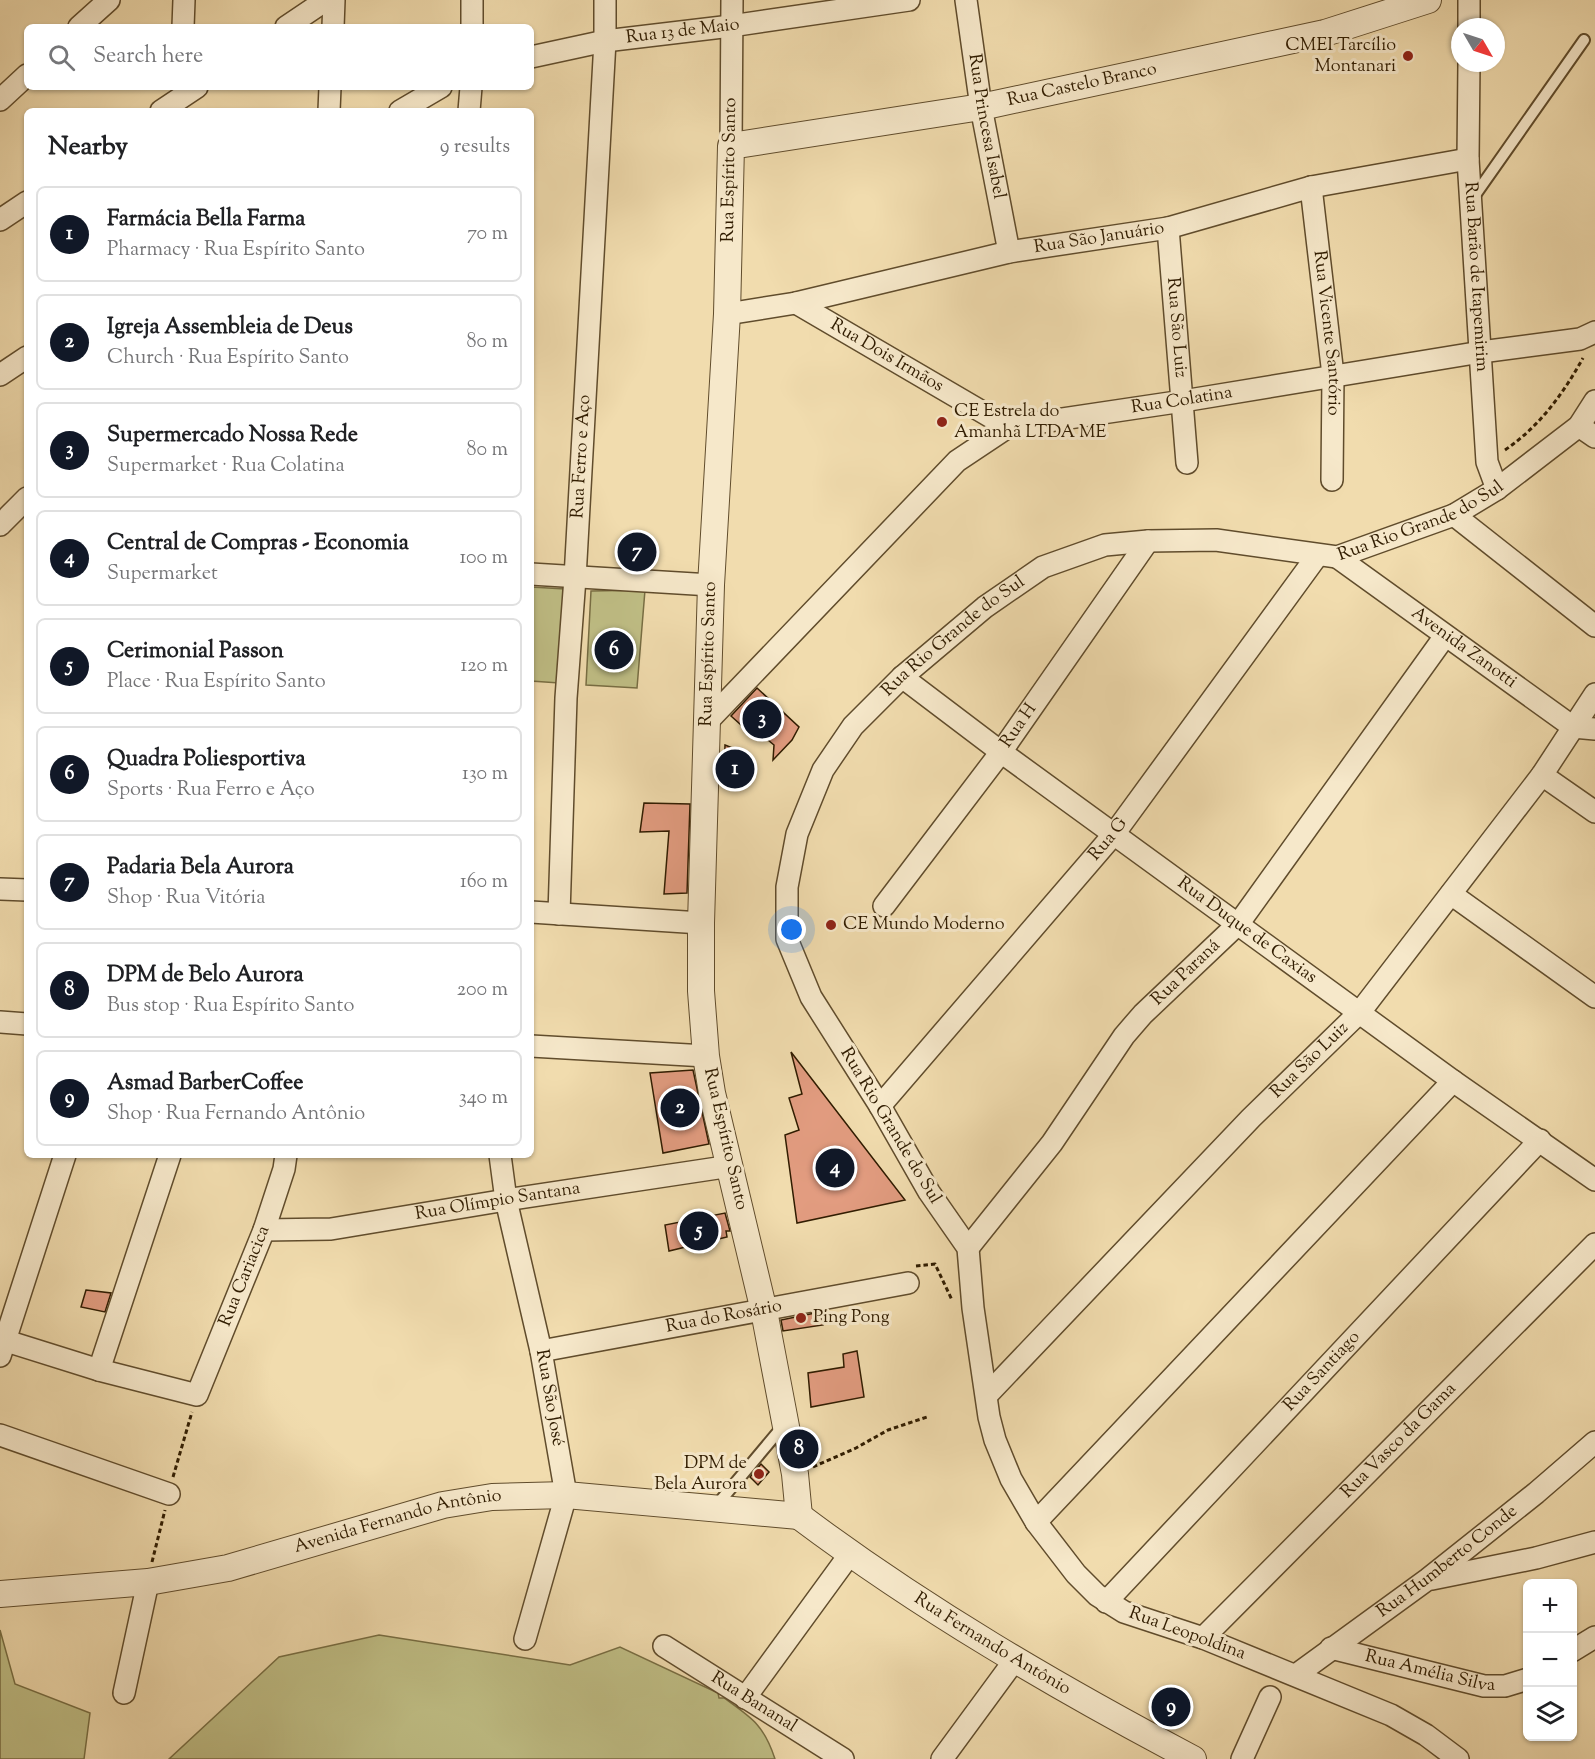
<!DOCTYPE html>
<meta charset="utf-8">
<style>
:root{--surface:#fff;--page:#f6f6f6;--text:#202124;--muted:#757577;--line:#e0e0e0;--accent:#111827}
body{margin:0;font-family:"Sorts Mill Goudy",serif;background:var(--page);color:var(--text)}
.controls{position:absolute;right:18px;bottom:18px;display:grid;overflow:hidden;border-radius:9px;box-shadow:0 2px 4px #0004}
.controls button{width:54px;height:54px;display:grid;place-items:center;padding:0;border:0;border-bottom:2px solid var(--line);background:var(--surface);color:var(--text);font:30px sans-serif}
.compass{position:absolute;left:1451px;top:18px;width:54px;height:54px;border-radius:50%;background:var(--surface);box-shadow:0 2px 4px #0004;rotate:129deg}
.you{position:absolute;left:792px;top:930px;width:21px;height:21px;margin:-15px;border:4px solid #fff;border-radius:50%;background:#1a73e8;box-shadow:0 0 0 9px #1a73e833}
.badge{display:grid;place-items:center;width:39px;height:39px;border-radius:50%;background:var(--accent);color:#fff;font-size:20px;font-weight:700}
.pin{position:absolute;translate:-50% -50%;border:3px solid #fff;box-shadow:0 2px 6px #0006}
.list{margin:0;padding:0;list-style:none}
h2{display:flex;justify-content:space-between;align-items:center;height:78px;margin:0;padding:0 24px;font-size:26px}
h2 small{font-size:20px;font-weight:400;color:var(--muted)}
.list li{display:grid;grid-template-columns:39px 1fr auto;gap:18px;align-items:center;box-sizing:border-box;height:96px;margin:0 12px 12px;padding:0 12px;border:2px solid var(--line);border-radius:9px}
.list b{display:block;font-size:22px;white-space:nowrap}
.list p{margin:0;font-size:20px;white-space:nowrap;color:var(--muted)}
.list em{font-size:20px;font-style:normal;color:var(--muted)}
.icon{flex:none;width:33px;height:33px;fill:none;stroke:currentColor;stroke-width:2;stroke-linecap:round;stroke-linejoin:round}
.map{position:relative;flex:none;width:1595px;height:1759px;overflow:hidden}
.search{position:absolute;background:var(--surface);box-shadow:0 2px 4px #0004;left:24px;top:24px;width:510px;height:66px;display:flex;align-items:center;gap:15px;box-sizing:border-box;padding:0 21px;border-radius:9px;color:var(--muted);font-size:22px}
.panel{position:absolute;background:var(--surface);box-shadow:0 2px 4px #0004;left:24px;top:108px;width:510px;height:1050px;border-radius:9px}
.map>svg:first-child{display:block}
.green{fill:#c0bf86;stroke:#786e43;stroke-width:1.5}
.building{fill:#e29c80;stroke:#301c00;stroke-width:1.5}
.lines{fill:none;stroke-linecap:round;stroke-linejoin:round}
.service-casing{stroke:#604c2c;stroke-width:14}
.minor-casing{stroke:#604c2c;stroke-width:24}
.tertiary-casing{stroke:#604c2c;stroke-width:28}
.path{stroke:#301c00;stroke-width:3;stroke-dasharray:4.5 3;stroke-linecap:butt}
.service{stroke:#f6e8ca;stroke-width:10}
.minor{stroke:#f6e8ca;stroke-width:21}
.tertiary{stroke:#f6e8ca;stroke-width:26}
.poi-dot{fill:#8f2418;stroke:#f6e8ca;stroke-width:2}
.labels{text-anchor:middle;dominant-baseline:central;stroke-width:6;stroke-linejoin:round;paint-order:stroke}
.street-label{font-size:18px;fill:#301c00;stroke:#f6e8ca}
.poi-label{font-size:18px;fill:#301c00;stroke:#f6e8ca;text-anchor:start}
</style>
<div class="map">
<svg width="1595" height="1759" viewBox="0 0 1595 1759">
<rect width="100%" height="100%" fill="#f1dcae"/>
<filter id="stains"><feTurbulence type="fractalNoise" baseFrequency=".00333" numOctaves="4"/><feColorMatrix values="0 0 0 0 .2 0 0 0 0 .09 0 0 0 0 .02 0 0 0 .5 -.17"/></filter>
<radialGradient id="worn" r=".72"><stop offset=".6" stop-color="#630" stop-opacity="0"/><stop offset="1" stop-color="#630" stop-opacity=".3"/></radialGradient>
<g class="green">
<path d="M531,587L565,589L559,683L531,681Z"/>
<path d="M645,590L637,688L586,685L591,591Z"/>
<path d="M0,1630L15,1684L90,1713L84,1759H0Z"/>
<path d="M379,1635L570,1665L620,1647L718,1693L719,1698H724C752,1718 764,1725 775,1759H169L279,1657Z"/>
</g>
<g class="building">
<path d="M757,688L799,727L792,740L773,760L774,745L749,724V732L731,716Z"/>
<path d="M725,745L747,754L744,785L724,784Z"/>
<path d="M644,803L690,804L687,893L664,894L669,831L640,832Z"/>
<path d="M791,1052L905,1200L797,1223L785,1135L799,1130L789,1098L802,1094Z"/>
<path d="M693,1070L709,1144L663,1153L650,1073Z"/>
<path d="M725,1213L730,1231H726L727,1237L669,1251L665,1225Z"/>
<path d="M86,1290L111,1293L105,1312L81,1307Z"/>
<path d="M820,1312L823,1325L783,1331L781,1320Z"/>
<path d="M857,1351L864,1397L811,1407L808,1373L844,1367L843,1354Z"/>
<path d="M761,1464L769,1472L758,1485L750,1477Z"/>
</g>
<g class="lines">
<g class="service-casing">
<g id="service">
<path d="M1473,198L1584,40"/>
<path d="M716,1506L783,1426"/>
</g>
</g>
<g class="minor-casing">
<g id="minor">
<path d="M472,0V27"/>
<path id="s1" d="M966,0L981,107L1009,252"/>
<path d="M79,27L109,0"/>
<path d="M183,27L184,0"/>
<path d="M286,27L326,0"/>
<path d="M333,27L334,0"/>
<path d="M1469,27V0"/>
<path id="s2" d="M531,57L605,41L731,26L909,0"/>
<path id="s3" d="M1469,63L1468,159L1487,462L1497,489"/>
<path d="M0,100L27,75"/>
<path d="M161,111L197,87"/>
<path d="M329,111L330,87"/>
<path d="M400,111L441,87"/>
<path d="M469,111L471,87"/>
<path d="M731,146L732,0"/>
<path id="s4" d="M1311,187L1333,375L1332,480"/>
<path d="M0,220L27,202"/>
<path id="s5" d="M1168,228L1187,463"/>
<path id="s6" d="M796,303L1008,427"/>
<path id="s7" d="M727,314L796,303L1009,252L1168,228L1311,187L1468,159"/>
<path d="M0,375L27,357"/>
<path d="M1579,426L1595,437"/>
<path d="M1454,515L1595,626"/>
<path d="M0,525L27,498"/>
<path id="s8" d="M1337,557L1573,727L1595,729"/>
<path d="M531,574L711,585"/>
<path id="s9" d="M902,677L1001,752L1453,1081L1595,1180"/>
<path id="s10" d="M706,723L957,461L1008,427L1183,401L1481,352L1580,339L1595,332"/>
<path d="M1542,775L1595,812"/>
<path d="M0,889L27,890"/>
<path d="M1451,894L1595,997"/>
<path id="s11" d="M884,906L1001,752L1148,541"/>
<path d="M531,912L701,923"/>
<path id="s12" d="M559,914L566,698L575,578L605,41V0"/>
<path d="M0,1022L27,1024"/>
<path d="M531,1046L706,1056"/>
<path id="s13" d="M880,1106L1114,834L1317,556"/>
<path id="s14" d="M500,1155L506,1200L541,1351L566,1495L525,1639"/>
<path id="s15" d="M264,1230L331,1229L506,1200L731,1166"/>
<path id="s16" d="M968,1248L1052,1143L1124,1036L1143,1014L1239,923L1445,636"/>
<path id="s17" d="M0,1339L99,1370L197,1395L264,1230L284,1169L286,1155"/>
<path id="s18" d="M541,1351L908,1283"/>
<path d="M0,1356L65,1155"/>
<path d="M99,1370L170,1155"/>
<path id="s19" d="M987,1395L1251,1118L1360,1012L1542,775L1595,694"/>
<path d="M0,1435L169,1494"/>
<path d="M1036,1522L1453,1081"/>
<path d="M1432,1579L1536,1558L1595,1542"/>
<path id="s20" d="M1106,1602L1540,1140"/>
<path id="s21" d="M1203,1638L1595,1244"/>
<path id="s22" d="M664,1646L843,1759"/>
<path id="s23" d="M1331,1648L1484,1686H1505L1528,1679"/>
<path d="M1572,1651L1595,1637"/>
<path id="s24" d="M1296,1675L1428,1579L1536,1493L1595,1442"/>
<path d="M124,1693L148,1582"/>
<path d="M745,1698L850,1554"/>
<path d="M942,1759L1014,1661"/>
<path d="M1242,1759L1270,1697"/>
<path id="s25" d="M1458,1759L1426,1735L1391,1715L1203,1638L1124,1612L1097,1595L1076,1574L1036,1522L1011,1479L995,1440L989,1417L973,1308L968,1248L929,1192L880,1106L811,997L787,939V887L797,834L823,770L853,726L902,677L985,607L1043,567L1105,545L1148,541L1216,540L1337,557L1454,515L1497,489L1579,426L1595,401"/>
</g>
</g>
<g class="tertiary-casing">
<g id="tertiary">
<path id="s26" d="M799,1516L795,1474L764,1311L712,1093L706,1056L701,991V923L711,585L727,314L731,146L981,107L1325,33L1428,0"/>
<path id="s27" d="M799,1516C923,1609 1057,1687 1193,1759"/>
<path id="s28" d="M0,1594L148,1582L228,1568L443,1505L492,1497L566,1495L799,1516"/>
</g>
</g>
<g class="path">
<path d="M1505,450C1540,426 1563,394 1583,358"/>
<path d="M916,1266L935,1264L952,1300"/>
<path d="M813,1467L856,1448L888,1430L927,1417"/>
<path d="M173,1477L192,1412"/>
<path d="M152,1562L165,1510"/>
</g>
<use href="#service" class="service"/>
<use href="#minor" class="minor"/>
<use href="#tertiary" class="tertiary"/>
</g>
<g class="poi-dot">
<circle cx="1408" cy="56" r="6"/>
<circle cx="942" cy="422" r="6"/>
<circle cx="831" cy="925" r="6"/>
<circle cx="801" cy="1318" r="6"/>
<circle cx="759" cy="1474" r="6"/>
</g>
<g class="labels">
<g class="street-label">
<text stroke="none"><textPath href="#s2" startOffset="154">Rua 13 de Maio</textPath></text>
<text stroke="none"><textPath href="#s26" startOffset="1737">Rua Castelo Branco</textPath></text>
<text stroke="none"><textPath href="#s1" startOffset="128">Rua Princesa Isabel</textPath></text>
<text transform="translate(730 170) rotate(-89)">Rua Espírito Santo</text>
<text stroke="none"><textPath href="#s7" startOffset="380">Rua São Januário</textPath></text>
<text stroke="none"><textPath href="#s3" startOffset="214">Rua Barão de Itapemirim</textPath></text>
<text stroke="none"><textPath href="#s5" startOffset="100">Rua São Luiz</textPath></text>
<text stroke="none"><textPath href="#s4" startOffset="147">Rua Vicente Santório</textPath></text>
<text stroke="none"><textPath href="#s6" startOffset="105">Rua Dois Irmãos</textPath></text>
<text stroke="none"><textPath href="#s10" startOffset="600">Rua Colatina</textPath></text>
<text stroke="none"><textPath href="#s12" startOffset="458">Rua Ferro e Aço</textPath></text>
<text stroke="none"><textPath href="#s25" startOffset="2006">Rua Rio Grande do Sul</textPath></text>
<text stroke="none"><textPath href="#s25" startOffset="1502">Rua Rio Grande do Sul</textPath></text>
<text stroke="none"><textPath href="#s8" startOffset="156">Avenida Zanotti</textPath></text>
<text stroke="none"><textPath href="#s26" startOffset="872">Rua Espírito Santo</textPath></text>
<text stroke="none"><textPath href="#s11" startOffset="225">Rua H</textPath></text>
<text stroke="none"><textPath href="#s13" startOffset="351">Rua G</textPath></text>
<text stroke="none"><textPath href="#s9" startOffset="428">Rua Duque de Caxias</textPath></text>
<text stroke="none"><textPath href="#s16" startOffset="352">Rua Paraná</textPath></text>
<text stroke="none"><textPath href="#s19" startOffset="465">Rua São Luiz</textPath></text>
<text transform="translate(890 1126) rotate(59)">Rua Rio Grande do Sul</text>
<text transform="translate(725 1139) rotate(77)">Rua Espírito Santo</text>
<text stroke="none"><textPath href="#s15" startOffset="236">Rua Olímpio Santana</textPath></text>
<text stroke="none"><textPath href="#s17" startOffset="333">Rua Cariacica</textPath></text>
<text stroke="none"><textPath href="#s18" startOffset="186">Rua do Rosário</textPath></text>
<text stroke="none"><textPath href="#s20" startOffset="316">Rua Santiago</textPath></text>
<text stroke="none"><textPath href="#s14" startOffset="248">Rua São José</textPath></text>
<text stroke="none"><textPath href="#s21" startOffset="278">Rua Vasco da Gama</textPath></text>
<text stroke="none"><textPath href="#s28" startOffset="406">Avenida Fernando Antônio</textPath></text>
<text stroke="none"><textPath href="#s24" startOffset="189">Rua Humberto Conde</textPath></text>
<text transform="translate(1187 1634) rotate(20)">Rua Leopoldina</text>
<text stroke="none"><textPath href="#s27" startOffset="232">Rua Fernando Antônio</textPath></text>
<text stroke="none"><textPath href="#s23" startOffset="102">Rua Amélia Silva</textPath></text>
<text stroke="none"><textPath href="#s22" startOffset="106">Rua Bananal</textPath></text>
</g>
<g class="poi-label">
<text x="1396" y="46" text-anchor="end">CMEI Tarcílio<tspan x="1396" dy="21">Montanari</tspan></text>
<text x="954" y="412">CE Estrela do<tspan x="954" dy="21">Amanhã LTDA ME</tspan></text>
<text x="843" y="925">CE Mundo Moderno</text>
<text x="813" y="1318">Ping Pong</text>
<text x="747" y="1464" text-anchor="end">DPM de<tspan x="747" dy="21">Bela Aurora</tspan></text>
</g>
</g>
<rect width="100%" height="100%" filter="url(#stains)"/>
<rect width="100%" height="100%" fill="url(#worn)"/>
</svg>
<div class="controls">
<button>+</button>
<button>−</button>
<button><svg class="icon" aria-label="layers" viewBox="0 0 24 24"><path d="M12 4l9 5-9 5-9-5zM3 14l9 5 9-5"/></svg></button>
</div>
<svg class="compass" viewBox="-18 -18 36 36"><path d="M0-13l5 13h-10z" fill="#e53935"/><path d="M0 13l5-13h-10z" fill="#757577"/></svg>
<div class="you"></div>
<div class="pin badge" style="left:735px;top:769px">1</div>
<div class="pin badge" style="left:680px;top:1108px">2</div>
<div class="pin badge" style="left:762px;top:719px">3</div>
<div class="pin badge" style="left:835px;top:1168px">4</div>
<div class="pin badge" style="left:699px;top:1231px">5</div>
<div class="pin badge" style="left:614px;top:650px">6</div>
<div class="pin badge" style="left:637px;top:552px">7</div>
<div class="pin badge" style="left:799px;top:1449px">8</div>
<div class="pin badge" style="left:1171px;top:1707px">9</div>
<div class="search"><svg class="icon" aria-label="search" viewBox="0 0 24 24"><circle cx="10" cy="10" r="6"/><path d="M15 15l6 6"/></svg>Search here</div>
<section class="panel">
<h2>Nearby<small>9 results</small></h2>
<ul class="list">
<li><span class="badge">1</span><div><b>Farmácia Bella Farma</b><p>Pharmacy · Rua Espírito Santo</p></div><em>70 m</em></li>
<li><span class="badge">2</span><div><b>Igreja Assembleia de Deus</b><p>Church · Rua Espírito Santo</p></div><em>80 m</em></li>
<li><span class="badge">3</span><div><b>Supermercado Nossa Rede</b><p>Supermarket · Rua Colatina</p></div><em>80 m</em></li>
<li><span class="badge">4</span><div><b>Central de Compras - Economia</b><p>Supermarket</p></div><em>100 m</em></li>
<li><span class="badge">5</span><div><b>Cerimonial Passon</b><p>Place · Rua Espírito Santo</p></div><em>120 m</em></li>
<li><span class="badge">6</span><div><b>Quadra Poliesportiva</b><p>Sports · Rua Ferro e Aço</p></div><em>130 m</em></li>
<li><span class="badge">7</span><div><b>Padaria Bela Aurora</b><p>Shop · Rua Vitória</p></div><em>160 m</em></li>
<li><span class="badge">8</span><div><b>DPM de Belo Aurora</b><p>Bus stop · Rua Espírito Santo</p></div><em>200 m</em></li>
<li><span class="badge">9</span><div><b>Asmad BarberCoffee</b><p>Shop · Rua Fernando Antônio</p></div><em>340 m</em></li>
</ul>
</section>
</div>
